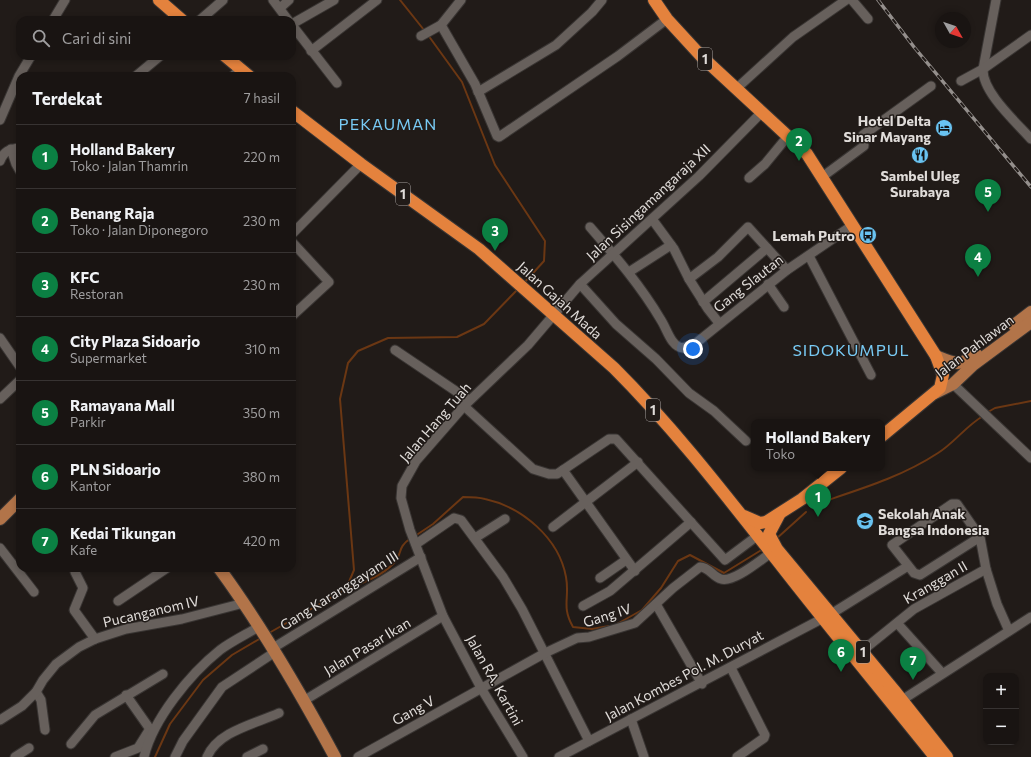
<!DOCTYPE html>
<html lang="id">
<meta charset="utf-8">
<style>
:root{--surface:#191412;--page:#262120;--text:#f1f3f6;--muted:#9f9e9f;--line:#373332;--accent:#0b8043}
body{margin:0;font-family:Commissioner,sans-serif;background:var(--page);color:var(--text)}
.controls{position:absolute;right:12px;bottom:12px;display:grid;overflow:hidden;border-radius:8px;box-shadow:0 2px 6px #0003}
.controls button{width:36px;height:36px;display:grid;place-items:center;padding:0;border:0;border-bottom:1px solid var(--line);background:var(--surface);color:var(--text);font:20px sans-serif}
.compass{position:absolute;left:935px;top:12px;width:36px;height:36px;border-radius:50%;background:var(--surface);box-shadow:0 2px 6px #0003;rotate:130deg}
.you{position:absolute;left:693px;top:349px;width:14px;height:14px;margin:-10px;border:3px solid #fff;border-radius:50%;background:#1a73e8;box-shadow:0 0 0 6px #1a73e833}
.badge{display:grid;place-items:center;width:26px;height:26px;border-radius:50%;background:var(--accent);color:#fff;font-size:13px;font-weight:700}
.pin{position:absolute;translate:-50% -33px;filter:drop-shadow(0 1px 2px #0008)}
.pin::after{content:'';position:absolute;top:21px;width:14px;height:12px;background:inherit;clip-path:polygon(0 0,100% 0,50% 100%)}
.popup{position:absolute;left:751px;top:419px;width:134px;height:52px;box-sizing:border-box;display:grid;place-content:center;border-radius:8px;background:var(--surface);filter:drop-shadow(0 1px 3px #0005);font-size:13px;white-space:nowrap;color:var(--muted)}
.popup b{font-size:15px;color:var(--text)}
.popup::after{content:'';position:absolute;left:50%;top:100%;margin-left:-8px;border:8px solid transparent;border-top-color:var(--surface)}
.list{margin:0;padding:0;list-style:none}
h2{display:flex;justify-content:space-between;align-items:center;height:52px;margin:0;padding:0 16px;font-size:17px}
h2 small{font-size:13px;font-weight:400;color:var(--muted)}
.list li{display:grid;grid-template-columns:26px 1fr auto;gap:12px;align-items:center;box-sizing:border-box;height:64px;padding:0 16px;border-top:1px solid var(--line)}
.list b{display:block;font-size:15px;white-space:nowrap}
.list p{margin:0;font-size:13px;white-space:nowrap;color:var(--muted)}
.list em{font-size:13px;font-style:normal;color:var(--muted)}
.icon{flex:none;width:22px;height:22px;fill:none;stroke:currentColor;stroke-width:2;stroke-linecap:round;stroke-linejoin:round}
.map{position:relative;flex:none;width:1031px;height:757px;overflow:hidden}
.search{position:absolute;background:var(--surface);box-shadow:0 2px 6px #0003;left:16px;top:16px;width:280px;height:44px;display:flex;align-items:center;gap:10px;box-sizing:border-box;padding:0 14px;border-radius:12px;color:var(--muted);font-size:15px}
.panel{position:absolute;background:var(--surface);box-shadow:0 2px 6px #0003;left:16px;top:72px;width:280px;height:500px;border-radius:12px}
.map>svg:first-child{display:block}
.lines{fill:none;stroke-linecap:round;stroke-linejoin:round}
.stream{stroke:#6b3713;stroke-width:2}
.minor-casing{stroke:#393533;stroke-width:11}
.major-casing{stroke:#393533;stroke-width:14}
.highway-casing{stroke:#393533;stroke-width:14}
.minor{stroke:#67605c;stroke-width:9}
.major{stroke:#b27449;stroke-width:12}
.highway{stroke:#e4823d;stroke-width:12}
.rail-casing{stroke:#948f8c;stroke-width:3.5}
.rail{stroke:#211b18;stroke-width:2;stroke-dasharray:6;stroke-linecap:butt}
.labels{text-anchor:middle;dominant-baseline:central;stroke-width:3;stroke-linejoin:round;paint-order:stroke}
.shield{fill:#211b18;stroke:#a7a29f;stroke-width:1}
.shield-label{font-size:13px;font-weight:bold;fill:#e0dcd9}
.poi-label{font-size:14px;font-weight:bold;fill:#e0dcd9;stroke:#211b18;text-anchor:end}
.street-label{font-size:14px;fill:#e0dcd9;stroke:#211b18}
.quarter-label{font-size:16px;letter-spacing:1px;fill:#78caf4;stroke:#211b18}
</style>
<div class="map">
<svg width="1031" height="757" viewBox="0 0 1031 757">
<rect width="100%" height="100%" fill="#211b18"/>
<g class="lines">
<g class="stream">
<path d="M400,0L424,30"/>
<path d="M428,35L462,82L495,165L545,241L544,261L524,283"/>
<path d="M988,412L995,408L1031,401"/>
<path d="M825,501C864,488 903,476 938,453C954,443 966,426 983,416"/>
<path d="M415,536L433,524L463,497C470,497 478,497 485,499C522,507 559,538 566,577C570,598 561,606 573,627L592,629L609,626"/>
<path d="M776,539L806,512"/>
<path d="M346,589C363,583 382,576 394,563C403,554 396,548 411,538"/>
<path d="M617,624L642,610L661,588L678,561L690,555L724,573L763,549"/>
<path d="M269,633L346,589L354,570L340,399L348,363L358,351L388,338L457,337L484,324L518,289"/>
<path d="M155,757L170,724L203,680L232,655L261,638"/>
</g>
<g class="minor-casing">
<g id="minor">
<path d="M273,0L288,20"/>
<path d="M852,0L868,19"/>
<path d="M996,0L983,69C982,92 1016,122 1031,139"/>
<path d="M280,8L289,0"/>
<path d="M53,20L65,0"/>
<path d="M200,20L223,0"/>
<path d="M292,24L334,0"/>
<path d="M292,25L337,83"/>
<path d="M441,25L475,84L497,136L499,137L618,56L667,19"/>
<path d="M421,36L441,25L461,0"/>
<path d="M311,51L377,0"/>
<path d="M136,76L160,56"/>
<path d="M233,76L240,69"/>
<path d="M961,81L983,69L1031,35"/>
<path d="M737,88L793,37L846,0"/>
<path d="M478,92L556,45L592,12L602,0"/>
<path d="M0,120L19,76L31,56"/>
<path d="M11,149L16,164L20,171"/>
<path d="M0,161C4,151 9,149 20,148"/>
<path d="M822,177L864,146L863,135L931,86"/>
<path d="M749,178L765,164L788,136"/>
<path d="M652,219L674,249L689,279L708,309L719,323"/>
<path d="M590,227C616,257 641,286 661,320C667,329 671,347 683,348L696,343L787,270L853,225"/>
<path d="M292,234L361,164"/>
<path d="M292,242L329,282L292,316"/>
<path d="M809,256L871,375"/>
<path d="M629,272L671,245"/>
<path d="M689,279L718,257L748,227L787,270"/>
<path d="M580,284L616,324L656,359L689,393L714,411L746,441"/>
<path d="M768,284L784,307"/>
<path d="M703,302L767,248"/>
<path d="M0,338L20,367"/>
<path d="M395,350L469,400"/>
<path d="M953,384L1031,458"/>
<path d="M0,399L20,380"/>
<path d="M464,406L533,469L549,474H557L609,439H616L725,560L757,536"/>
<path d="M563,470L635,571"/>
<path d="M553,527L638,462"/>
<path d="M980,537L920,575L914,573L892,545L952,504H957L980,537L986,569L997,604L1009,631"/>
<path d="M475,538L505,519"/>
<path d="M416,544L454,518L461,520L503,577L522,609L589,741"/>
<path d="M0,548L34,592"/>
<path d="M76,568L75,572L83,588L74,610L95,639"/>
<path d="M600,578L626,560"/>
<path d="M118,601L167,568"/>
<path d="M656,604L702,684"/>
<path d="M583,606L610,591L691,522"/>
<path d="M897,623L942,673"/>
<path d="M273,648L421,557"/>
<path d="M862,651L914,609L986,569"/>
<path d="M731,668L765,735L764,738L737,757"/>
<path d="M36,692L41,700L45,730"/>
<path d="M126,695L152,732"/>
<path d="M305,700L443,616"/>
<path d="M902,700L1031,617"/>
<path d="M631,719L644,757"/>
<path d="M0,720L22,706L36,692L43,680L56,664L79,647L95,639L126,629L182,619L244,603"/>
<path d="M71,744L95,715L163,674"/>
<path d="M15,757L29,748"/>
<path d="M115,757L138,748L148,732"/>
<path d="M144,757C153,719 190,674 220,650C232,641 247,634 260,626"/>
<path d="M175,757L183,741L222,687L275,652"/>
<path d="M207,757C218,731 255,724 279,713"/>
<path d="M247,757L263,749"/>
<path d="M358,757L545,653L577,638L589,637L635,623L673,588L700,567C709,567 713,577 721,579C734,583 760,560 771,553"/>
<path d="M523,757L481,688L443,616L410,530L401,498L402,486L416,461L464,406L528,345L580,284L699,176L762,112"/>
<path d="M559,757L831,614L908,566"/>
</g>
</g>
<g class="major-casing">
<g id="major">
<path d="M1014,325L1031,312"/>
<path d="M936,356C955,364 960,367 976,354"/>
<path d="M935,393L953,384L973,365L1031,322"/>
<path d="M0,519L20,499"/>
<path d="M219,568C263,628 300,692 335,757"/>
</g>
</g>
<g class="highway-casing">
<g id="highway">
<path d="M159,0L182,20"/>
<path d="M654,0L667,19L701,56L807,154L936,356L943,375L940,388L882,436"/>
<path d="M225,56L249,76"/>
<path d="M292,111L361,164L479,249L614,368C673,427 724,493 776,559C828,626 882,691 935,757"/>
<path d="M779,515L769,534L777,549L894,690L947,757"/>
<path d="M744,516L760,523L766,522L802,499L841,468"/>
</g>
</g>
<use href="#minor" class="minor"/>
<use href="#major" class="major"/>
<use href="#highway" class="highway"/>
<g class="rail-casing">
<path id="rail" d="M878,0L914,47L1031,187"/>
</g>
<use href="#rail" class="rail"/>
</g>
<defs>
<g id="hotel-disc" transform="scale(0.9)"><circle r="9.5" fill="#69c3f1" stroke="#211b18"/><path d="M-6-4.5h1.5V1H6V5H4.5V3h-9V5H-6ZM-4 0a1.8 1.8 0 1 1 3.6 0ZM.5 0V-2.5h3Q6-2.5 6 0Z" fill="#111"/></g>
<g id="restaurant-disc" transform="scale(0.9)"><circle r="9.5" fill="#69c3f1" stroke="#211b18"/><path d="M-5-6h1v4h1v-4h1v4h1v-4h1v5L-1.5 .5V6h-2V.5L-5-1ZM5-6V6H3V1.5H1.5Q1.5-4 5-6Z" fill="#111"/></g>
<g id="bus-disc" transform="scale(0.9)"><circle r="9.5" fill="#69c3f1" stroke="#211b18"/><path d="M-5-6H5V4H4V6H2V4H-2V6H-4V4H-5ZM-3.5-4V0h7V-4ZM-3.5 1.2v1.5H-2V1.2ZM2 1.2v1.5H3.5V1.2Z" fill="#111"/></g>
<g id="school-disc" transform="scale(0.9)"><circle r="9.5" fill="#69c3f1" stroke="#211b18"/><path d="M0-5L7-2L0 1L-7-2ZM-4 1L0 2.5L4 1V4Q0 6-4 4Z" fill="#111"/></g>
</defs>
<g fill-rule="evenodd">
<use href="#hotel-disc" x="944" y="128"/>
<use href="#restaurant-disc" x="920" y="155"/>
<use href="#bus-disc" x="868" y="235"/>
<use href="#school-disc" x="865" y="521"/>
</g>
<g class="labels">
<g class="shield">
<rect x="698" y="48" width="14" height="22" rx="3"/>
<rect x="396" y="183" width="14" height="22" rx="3"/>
<rect x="646" y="399" width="14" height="22" rx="3"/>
<rect x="856" y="641" width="14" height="22" rx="3"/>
</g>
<g class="shield-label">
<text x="705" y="59">1</text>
<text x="403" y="194">1</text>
<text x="653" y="410">1</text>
<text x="863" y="652">1</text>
</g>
<g class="poi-label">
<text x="931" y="120">Hotel Delta<tspan x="931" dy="16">Sinar Mayang</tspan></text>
<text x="920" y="175" text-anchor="middle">Sambel Uleg<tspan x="920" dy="16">Surabaya</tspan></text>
<text x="855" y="235">Lemah Putro</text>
<text x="878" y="513" text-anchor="start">Sekolah Anak<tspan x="878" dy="16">Bangsa Indonesia</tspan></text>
</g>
<g class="street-label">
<text transform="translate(648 202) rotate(-43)">Jalan Sisingamangaraja XII</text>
<text transform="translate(748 283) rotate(-38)">Gang Slautan</text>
<text transform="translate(560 300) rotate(42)">Jalan Gajah Mada</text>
<text transform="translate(974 346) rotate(-37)">Jalan Pahlawan</text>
<text transform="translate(435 422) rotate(-49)">Jalan Hang Tuah</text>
<text transform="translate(935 582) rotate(-30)">Kranggan II</text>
<text transform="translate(339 590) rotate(-32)">Gang Karanggayam III</text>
<text transform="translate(151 611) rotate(-13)">Pucanganom IV</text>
<text transform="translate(607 615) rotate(-17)">Gang IV</text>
<text transform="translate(367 646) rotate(-31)">Jalan Pasar Ikan</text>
<text transform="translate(684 675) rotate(-28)">Jalan Kombes Pol. M. Duryat</text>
<text transform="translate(495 680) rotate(61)">Jalan RA. Kartini</text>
<text transform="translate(413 710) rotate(-29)">Gang V</text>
</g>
<g class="quarter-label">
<text x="388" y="123">PEKAUMAN</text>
<text x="851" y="349">SIDOKUMPUL</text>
</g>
</g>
</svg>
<div class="controls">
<button>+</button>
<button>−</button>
</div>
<svg class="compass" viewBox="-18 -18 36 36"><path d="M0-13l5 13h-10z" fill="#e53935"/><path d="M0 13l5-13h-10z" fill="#9f9e9f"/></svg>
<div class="you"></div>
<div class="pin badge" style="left:818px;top:517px">1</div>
<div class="popup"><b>Holland Bakery</b>Toko</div>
<div class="pin badge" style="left:799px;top:161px">2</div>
<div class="pin badge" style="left:495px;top:251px">3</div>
<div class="pin badge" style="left:978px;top:277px">4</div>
<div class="pin badge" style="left:988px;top:212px">5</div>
<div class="pin badge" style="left:841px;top:672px">6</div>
<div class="pin badge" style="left:913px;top:680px">7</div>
<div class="search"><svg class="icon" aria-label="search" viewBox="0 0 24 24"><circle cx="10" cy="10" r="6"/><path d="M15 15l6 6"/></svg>Cari di sini</div>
<section class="panel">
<h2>Terdekat<small>7 hasil</small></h2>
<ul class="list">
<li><span class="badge">1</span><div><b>Holland Bakery</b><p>Toko · Jalan Thamrin</p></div><em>220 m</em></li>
<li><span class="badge">2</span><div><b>Benang Raja</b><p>Toko · Jalan Diponegoro</p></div><em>230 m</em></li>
<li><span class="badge">3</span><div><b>KFC</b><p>Restoran</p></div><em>230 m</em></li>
<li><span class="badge">4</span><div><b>City Plaza Sidoarjo</b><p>Supermarket</p></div><em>310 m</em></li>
<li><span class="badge">5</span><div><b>Ramayana Mall</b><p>Parkir</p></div><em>350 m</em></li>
<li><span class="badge">6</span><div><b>PLN Sidoarjo</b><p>Kantor</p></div><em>380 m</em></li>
<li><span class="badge">7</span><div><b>Kedai Tikungan</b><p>Kafe</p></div><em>420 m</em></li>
</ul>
</section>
</div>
